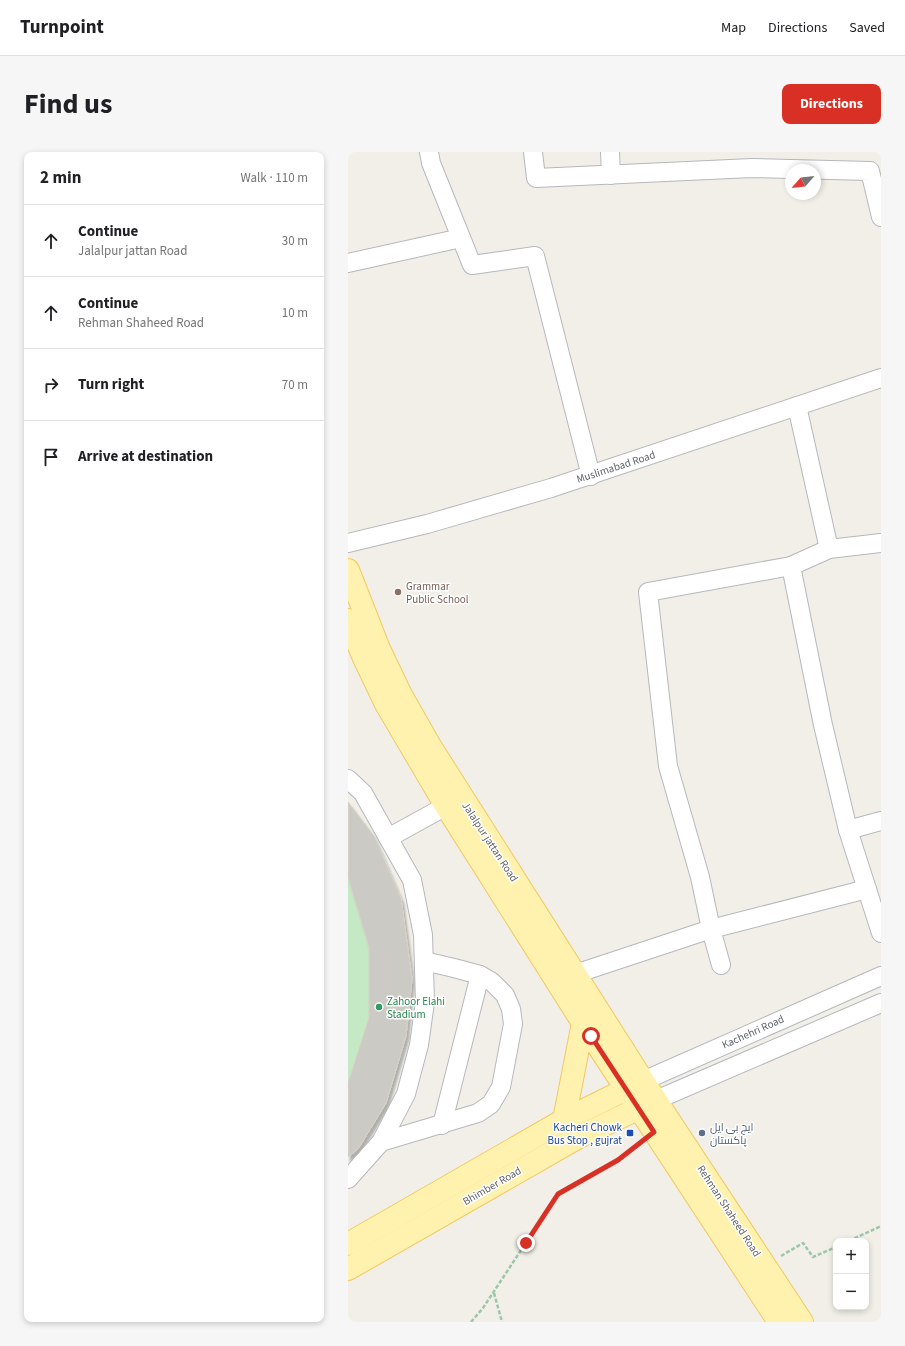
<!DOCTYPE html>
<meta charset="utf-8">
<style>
:root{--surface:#fff;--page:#f6f6f6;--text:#202124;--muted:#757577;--line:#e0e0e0;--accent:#d93025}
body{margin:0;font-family:"Source Sans 3",Cairo,sans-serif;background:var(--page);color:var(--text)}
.controls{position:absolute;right:12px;bottom:12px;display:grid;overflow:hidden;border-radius:8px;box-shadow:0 2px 6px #0003}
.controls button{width:36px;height:36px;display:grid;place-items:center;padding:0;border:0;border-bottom:1px solid var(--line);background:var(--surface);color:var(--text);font:20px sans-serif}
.compass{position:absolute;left:437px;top:12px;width:36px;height:36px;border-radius:50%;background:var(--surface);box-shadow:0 2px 6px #0003;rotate:243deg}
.stop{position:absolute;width:12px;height:12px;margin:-9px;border:3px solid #d93025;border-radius:50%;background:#fff}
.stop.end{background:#d93025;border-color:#fff;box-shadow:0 1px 4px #0008}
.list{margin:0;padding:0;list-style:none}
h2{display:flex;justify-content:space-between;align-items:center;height:52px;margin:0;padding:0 16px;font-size:17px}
h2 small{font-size:13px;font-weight:400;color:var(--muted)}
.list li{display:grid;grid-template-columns:26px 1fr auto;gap:12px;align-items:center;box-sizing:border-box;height:72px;padding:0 16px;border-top:1px solid var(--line)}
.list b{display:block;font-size:15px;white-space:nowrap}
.list p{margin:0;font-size:13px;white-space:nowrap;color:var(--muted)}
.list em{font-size:13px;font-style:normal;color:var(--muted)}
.icon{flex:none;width:22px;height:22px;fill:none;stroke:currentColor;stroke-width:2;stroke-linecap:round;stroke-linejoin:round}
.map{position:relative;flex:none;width:533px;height:1170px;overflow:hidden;border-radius:8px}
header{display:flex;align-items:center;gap:24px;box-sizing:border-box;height:56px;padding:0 20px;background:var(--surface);border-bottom:1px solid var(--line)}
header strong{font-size:19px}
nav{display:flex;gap:22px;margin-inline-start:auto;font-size:14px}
.intro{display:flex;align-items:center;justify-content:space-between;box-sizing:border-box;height:96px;padding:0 24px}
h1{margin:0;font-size:28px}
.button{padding:10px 18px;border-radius:8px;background:var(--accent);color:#fff;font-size:14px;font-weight:700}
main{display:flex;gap:24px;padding:0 24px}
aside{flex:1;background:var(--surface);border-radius:8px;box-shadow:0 2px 6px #0003}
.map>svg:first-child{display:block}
.green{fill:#c5e8c5}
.building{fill:#cccac5;stroke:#d6d1c6;filter:url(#shadow)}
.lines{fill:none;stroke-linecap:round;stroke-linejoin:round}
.minor-casing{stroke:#b5b8bc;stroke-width:20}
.major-casing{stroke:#f2c960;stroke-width:24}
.path{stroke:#9cc7a9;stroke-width:2.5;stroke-dasharray:4 2;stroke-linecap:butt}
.minor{stroke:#fff;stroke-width:18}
.major{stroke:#fff2af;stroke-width:22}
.route{stroke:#d93025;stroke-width:5}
.education-dot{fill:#8d6e63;stroke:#fff;stroke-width:1.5}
.leisure-dot{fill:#2e9e5b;stroke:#fff;stroke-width:1.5}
.transit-dot{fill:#1a4fb4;stroke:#fff;stroke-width:1.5}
.service-dot{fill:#5c6f8a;stroke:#fff;stroke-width:1.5}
.labels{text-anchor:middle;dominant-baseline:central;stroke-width:3;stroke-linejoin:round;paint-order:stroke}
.street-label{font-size:11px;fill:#5f6368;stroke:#fff}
.education-label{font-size:11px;fill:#785e54;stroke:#fff;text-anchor:start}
.leisure-label{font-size:11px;fill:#27864d;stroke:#fff;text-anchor:start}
.transit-label{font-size:11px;fill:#164399;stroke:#fff;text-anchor:end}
.service-label{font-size:11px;fill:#4e5e75;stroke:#fff;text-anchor:start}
</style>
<header>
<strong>Turnpoint</strong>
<nav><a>Map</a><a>Directions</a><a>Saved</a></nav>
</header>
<div class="intro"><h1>Find us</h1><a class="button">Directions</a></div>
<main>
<aside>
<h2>2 min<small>Walk · 110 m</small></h2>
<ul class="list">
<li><svg class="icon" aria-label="ahead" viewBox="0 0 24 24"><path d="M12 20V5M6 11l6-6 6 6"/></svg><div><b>Continue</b><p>Jalalpur jattan Road</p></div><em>30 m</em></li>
<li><svg class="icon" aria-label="ahead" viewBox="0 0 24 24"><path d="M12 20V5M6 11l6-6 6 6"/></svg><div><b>Continue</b><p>Rehman Shaheed Road</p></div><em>10 m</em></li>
<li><svg class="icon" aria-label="right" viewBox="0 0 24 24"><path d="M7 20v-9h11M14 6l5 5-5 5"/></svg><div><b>Turn right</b></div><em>70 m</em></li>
<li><svg class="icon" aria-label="arrive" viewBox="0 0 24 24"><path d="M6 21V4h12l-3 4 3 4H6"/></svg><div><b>Arrive at destination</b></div></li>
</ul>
</aside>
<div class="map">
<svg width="533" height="1170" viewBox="0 0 533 1170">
<defs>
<filter id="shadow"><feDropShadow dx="2.5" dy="4.5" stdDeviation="1" flood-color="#0004"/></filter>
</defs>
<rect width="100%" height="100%" fill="#f1efe8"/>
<path class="green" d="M0,650L26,684L53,747L64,827L58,884L38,951L10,997L0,1005Z"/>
<path class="building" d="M0,650L26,684L53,747L64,827L58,884L38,951L10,997L0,1005V931L21,866V795L0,725Z"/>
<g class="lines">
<g class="minor-casing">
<g id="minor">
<path d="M81,0L83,11L124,113L187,104L243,324"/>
<path d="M185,0L188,26L404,16L522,19L533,65"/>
<path d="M262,0L263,23"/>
<path d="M0,111L113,86"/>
<path d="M449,254L481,397"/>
<path d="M0,391L79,372L203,336L533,226"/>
<path d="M443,414L475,573L500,678L533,781"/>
<path d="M0,627L15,641L64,728L75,783L77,850L71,893L58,942L33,990L0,1027"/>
<path d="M500,678L533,669"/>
<path d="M40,686L98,654"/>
<path d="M373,813L363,777L352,725L320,614L300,440L443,414L481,397L533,391"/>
<path d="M227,822L363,777L519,737"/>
<path d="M295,929L533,824"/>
<path d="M308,948L533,851"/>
<path d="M94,973L132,823"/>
<path d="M33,990L130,961L143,952L153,935L165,872L163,857L157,843L144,830L132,823L106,816L76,809"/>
</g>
</g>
<g class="major-casing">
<g id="major">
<path d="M0,418L31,497L53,543L82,594L295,929L454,1170"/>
<path d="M0,468L16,506L38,552L98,654L235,871L431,1170"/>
<path d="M216,968L235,871"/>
<path d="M0,1092L216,968L291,931"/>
<path d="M0,1117L229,986L304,950"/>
</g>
</g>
<g class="path">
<path d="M501,1089L533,1074"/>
<path d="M433,1104L455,1091L465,1105L488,1095"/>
<path d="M146,1141L154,1170"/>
<path d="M123,1170L135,1156L210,1042L270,1008L292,991"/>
</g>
<use href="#minor" class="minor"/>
<use href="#major" class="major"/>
</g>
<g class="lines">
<path class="route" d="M178,1091L210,1042L270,1008L306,980L243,884"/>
</g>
<circle class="education-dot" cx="50" cy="440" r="4"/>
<circle class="leisure-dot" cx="31" cy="855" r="4"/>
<rect class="transit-dot" x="278" y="977" width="8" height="8" rx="2"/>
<circle class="service-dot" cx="354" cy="981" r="4"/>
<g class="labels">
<g class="street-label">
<text transform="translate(268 315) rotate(-18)">Muslimabad Road</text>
<text transform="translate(142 690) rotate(57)">Jalalpur jattan Road</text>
<text transform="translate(405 880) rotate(-24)">Kachehri Road</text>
<text transform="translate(144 1034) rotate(-30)">Bhimber Road</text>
<text transform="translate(381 1059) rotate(57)">Rehman Shaheed Road</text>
</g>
<g class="education-label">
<text x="58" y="434">Grammar<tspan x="58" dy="13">Public School</tspan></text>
</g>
<g class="leisure-label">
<text x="39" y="849">Zahoor Elahi<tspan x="39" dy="13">Stadium</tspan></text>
</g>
<g class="transit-label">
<text x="274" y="975">Kacheri Chowk<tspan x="274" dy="13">Bus Stop , gujrat</tspan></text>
</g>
<g class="service-label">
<text x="362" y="975">ایچ بی ایل<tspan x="362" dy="13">پاکستان</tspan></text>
</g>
</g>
</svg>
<div class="controls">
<button>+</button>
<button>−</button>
</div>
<svg class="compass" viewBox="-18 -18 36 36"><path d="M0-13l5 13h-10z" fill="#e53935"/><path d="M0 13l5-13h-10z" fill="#757577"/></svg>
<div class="stop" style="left:243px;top:884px"></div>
<div class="stop end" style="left:178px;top:1091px"></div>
</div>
</main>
